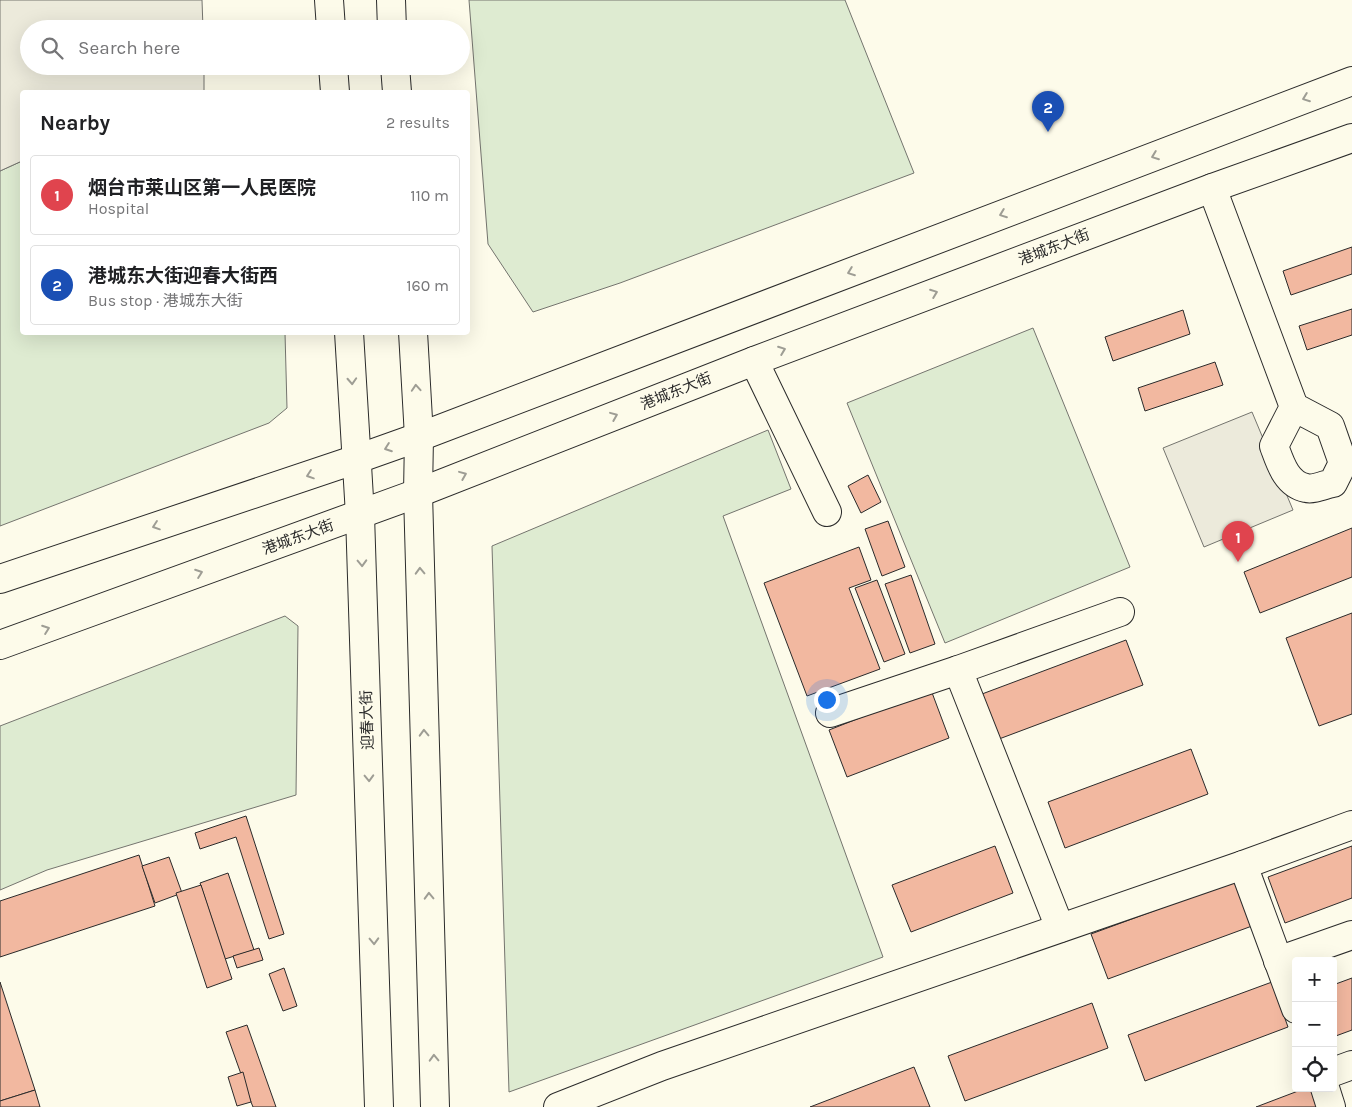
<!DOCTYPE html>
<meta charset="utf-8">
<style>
:root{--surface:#fff;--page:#f2f2f2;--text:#202124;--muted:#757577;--line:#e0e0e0;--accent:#0f766e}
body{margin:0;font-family:Karla,"Noto Sans SC",sans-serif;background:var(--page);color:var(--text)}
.controls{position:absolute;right:15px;bottom:15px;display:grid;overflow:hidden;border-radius:5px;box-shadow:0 5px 20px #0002}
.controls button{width:45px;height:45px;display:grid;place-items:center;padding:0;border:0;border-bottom:1px solid var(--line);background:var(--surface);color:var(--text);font:25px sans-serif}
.you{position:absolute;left:826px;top:699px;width:18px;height:18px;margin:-12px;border:4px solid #fff;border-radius:50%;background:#1a73e8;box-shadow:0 0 0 8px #1a73e833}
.badge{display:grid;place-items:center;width:32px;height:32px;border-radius:50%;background:var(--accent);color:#fff;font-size:16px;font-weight:700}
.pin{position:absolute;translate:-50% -41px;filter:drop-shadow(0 1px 2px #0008)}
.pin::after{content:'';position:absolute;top:26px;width:18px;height:15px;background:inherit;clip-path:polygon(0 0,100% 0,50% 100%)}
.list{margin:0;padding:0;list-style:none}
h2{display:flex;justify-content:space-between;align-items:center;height:65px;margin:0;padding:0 20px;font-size:21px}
h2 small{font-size:16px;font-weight:400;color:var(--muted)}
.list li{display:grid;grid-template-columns:32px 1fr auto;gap:15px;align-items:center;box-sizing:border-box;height:80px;margin:0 10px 10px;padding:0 10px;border:1px solid var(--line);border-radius:5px}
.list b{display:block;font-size:19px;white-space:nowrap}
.list p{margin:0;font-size:16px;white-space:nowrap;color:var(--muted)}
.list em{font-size:16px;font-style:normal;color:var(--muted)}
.icon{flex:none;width:28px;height:28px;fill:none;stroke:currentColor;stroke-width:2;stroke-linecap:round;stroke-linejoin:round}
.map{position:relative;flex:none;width:1352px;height:1107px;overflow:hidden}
.search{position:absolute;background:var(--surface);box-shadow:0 5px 20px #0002;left:20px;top:20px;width:450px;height:55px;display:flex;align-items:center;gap:12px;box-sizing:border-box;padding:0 18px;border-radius:28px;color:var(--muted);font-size:19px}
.panel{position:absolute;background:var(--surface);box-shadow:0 5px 20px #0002;left:20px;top:90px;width:450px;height:245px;border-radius:5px}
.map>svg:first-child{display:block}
.green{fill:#deebd1;stroke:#74746e}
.parking{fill:#eceadb;stroke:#74746e}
.building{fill:#f2b8a0;stroke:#2b2b2b}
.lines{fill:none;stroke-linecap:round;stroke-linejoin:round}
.minor-casing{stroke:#2b2b2b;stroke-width:30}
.major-casing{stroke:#2b2b2b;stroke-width:30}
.minor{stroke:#fdfbea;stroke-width:28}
.major{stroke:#fdfbea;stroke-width:28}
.oneway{stroke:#9e9d94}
.labels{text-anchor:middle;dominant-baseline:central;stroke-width:4;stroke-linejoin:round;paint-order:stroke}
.street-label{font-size:15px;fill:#2b2b2b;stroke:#fdfbea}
</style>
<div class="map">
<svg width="1352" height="1107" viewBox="0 0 1352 1107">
<rect width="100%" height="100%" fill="#fdfbea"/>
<g class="green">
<path d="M469,0H845L914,173L620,283L533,312L488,244Z"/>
<path d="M22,161V332L285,333L287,408L269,423L0,526V171Z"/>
<path d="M1033,328L1130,567L945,643L847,403Z"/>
<path d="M768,430L791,489L723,516L883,957L509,1092L492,546Z"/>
<path d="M285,616L298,626L296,795L47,870L0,890V726Z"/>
</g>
<g class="parking">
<path d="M0,0H202L203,29H29V66H204V92H22V161L0,171Z"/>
<path d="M1252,412L1293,510L1204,547L1163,448Z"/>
</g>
<g class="building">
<path d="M1352,247V274L1291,295L1283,271Z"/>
<path d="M1352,309V335L1307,350L1299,326Z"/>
<path d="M1183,310L1190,334L1113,361L1105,337Z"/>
<path d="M1215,362L1223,385L1145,411L1138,388Z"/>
<path d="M868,475L881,502L861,513L848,486Z"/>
<path d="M888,521L905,567L882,576L865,529Z"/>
<path d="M1352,528V577L1260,613L1244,572Z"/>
<path d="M859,547L871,580L849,588L880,669L807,696L764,583Z"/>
<path d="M911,575L935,644L910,653L885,584Z"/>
<path d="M877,580L905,654L884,662L855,588Z"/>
<path d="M1352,613V714L1319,726L1286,638Z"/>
<path d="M1126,640L1143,685L999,739L982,694Z"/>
<path d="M931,690L949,738L847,777L829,730Z"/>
<path d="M1191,749L1208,794L1065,848L1048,802Z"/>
<path d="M246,816L284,934L269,939L236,837L200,849L195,833Z"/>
<path d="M995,846L1013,893L911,932L892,885Z"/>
<path d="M1352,846V898L1285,923L1268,877Z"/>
<path d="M139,855L155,906L0,957V901Z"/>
<path d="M169,857L182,893L155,903L142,866Z"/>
<path d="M228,873L254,950L225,959L200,883Z"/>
<path d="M1235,881L1252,926L1108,979L1091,934Z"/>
<path d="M201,885L232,979L207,988L176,893Z"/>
<path d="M259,948L263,960L237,968L233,956Z"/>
<path d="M284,968L297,1006L283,1011L269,974Z"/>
<path d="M1352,978V1030L1333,1037V985Z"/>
<path d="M0,982L35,1090L0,1101Z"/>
<path d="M1272,982L1288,1027L1145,1081L1128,1035Z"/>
<path d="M1092,1003L1108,1048L965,1101L948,1056Z"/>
<path d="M247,1025L276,1107H253L251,1102L226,1032Z"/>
<path d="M914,1067L930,1107H810Z"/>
<path d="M243,1072L251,1102L237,1106L228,1077Z"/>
<path d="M1306,1088H1312L1319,1107H1256Z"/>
<path d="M35,1090L40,1107H0V1101Z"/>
</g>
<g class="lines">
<g class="minor-casing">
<g id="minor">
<path d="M1212,188L1294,407L1330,426L1343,463L1333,483C1326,484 1314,490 1306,488C1286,484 1280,462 1274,446L1294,407"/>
<path d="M754,361L827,512"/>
<path d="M830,713L958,670"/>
<path d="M1243,865L1296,1009"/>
<path d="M1060,928L958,670L1120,612"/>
<path d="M1278,961L1352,935"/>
<path d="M1333,1072L1352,1065"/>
<path d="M1325,1088L1331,1107"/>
<path d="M558,1107L662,1066L1243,865L1352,825"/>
</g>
</g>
<g class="major-casing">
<g id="major">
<path d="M329,0L331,29"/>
<path d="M391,0L392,29"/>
<path d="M333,66L335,92"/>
<path d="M395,66L397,92"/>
<path d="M349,332L360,515L379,1107"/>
<path d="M413,332L419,437L418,493L435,1107"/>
<path d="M0,579L357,459L419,437L1352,81"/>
<path d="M0,645L418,493L754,361L1212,188L1352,138"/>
</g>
</g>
<use href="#minor" class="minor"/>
<use href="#major" class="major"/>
</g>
<defs><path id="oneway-chevron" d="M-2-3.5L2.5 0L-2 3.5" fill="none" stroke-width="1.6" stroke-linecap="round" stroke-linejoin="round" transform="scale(1.25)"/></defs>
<g class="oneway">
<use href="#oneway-chevron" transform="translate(1306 98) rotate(159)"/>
<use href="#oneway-chevron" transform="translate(1155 156) rotate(159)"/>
<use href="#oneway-chevron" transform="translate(1003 214) rotate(159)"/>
<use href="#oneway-chevron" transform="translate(851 272) rotate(159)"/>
<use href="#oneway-chevron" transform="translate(934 293) rotate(-21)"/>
<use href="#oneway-chevron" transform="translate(782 350) rotate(-21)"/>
<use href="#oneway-chevron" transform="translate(352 381) rotate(87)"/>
<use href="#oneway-chevron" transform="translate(416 388) rotate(-94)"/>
<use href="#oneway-chevron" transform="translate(614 416) rotate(-22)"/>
<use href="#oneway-chevron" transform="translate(388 448) rotate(160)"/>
<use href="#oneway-chevron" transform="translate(310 475) rotate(161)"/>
<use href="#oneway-chevron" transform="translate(463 475) rotate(-22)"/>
<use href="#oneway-chevron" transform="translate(156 526) rotate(161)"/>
<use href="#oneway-chevron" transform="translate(362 563) rotate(88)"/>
<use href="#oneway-chevron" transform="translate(420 571) rotate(-92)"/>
<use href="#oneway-chevron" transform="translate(199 573) rotate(-20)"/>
<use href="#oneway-chevron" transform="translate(46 629) rotate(-20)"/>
<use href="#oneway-chevron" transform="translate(424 733) rotate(-92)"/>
<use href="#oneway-chevron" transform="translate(369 778) rotate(88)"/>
<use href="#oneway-chevron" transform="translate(429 896) rotate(-92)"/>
<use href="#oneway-chevron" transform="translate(374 941) rotate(88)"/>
<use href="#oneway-chevron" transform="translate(434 1058) rotate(-92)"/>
</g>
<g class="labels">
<g class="street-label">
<text transform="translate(1054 247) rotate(-21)">港城东大街</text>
<text transform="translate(676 391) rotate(-22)">港城东大街</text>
<text transform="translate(298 537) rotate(-20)">港城东大街</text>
<text transform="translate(367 720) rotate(-92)">迎春大街</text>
</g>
</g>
</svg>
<div class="controls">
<button>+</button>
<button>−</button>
<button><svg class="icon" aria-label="locate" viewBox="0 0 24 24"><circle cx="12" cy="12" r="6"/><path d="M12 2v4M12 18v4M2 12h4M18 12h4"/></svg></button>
</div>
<div class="you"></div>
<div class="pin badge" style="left:1238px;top:562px;background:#e0444e">1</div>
<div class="pin badge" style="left:1048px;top:132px;background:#1a4fb4">2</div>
<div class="search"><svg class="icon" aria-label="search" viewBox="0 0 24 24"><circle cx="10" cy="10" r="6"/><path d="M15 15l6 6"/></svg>Search here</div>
<section class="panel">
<h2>Nearby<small>2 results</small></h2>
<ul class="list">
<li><span class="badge" style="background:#e0444e">1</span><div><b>烟台市莱山区第一人民医院</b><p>Hospital</p></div><em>110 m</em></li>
<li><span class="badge" style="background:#1a4fb4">2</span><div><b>港城东大街迎春大街西</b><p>Bus stop · 港城东大街</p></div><em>160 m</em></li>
</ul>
</section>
</div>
